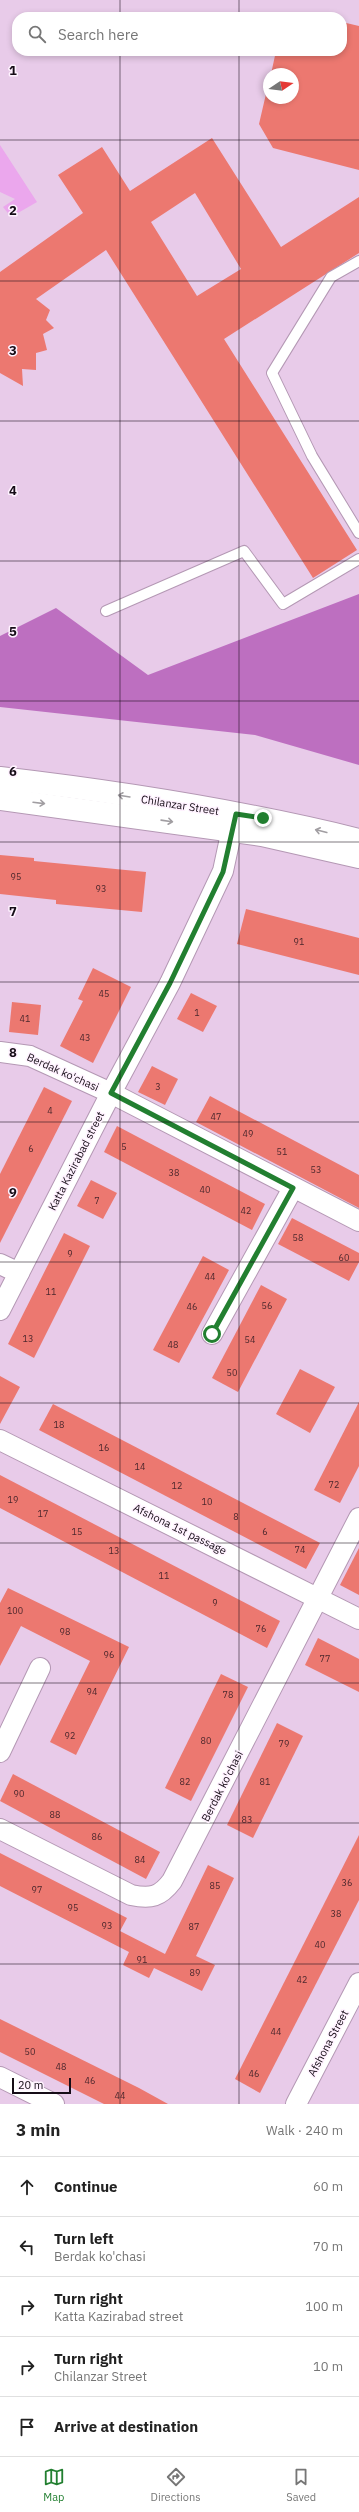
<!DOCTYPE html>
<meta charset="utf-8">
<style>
:root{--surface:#fff;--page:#f6f6f6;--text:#222;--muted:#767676;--line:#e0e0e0;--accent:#227f30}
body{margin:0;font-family:"IBM Plex Sans",sans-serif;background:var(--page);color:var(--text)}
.compass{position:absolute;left:263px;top:68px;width:36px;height:36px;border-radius:50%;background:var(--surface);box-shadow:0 2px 6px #0003;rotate:77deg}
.scale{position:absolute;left:12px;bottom:10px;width:59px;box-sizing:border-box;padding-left:4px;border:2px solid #150c16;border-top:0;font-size:11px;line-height:14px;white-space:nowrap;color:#150c16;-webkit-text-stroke:3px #fff2ff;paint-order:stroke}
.stop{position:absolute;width:12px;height:12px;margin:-9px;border:3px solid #227f30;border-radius:50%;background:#fff}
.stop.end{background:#227f30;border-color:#fff;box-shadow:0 1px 4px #0008}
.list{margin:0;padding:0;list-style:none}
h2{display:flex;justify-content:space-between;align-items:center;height:52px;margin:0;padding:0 16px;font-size:17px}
h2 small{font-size:13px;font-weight:400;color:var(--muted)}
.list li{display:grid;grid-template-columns:26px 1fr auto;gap:12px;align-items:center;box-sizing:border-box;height:60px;padding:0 16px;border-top:1px solid var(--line)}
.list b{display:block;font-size:15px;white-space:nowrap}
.list p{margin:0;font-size:13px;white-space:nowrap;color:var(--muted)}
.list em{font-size:13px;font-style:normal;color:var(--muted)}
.icon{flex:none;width:22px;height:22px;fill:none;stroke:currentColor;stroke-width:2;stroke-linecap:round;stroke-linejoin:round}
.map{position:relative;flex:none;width:359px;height:2104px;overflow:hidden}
.search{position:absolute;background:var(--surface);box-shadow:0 2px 6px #0003;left:12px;right:12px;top:12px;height:44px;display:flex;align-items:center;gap:10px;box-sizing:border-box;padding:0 14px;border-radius:16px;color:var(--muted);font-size:15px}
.sheet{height:352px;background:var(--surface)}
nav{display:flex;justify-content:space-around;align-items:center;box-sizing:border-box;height:56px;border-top:1px solid var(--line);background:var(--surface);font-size:11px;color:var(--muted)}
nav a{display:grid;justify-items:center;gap:2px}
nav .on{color:var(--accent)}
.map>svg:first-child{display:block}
.green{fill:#eba7ed}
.forest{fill:#bd6fc0}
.building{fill:#ec7870;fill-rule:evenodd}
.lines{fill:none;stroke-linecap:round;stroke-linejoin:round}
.service-casing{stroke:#b498b4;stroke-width:12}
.minor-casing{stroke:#b498b4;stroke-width:22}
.secondary-casing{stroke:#b498b4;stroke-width:24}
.service{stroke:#fff;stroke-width:10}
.minor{stroke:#fff;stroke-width:20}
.secondary{stroke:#fff;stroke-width:22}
.oneway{stroke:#a19ea2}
.route{stroke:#227f30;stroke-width:5}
.grid{fill:none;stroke:#150c16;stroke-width:1;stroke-opacity:0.55}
.labels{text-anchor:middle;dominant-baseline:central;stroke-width:3;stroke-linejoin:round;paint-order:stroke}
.number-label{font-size:9px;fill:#4b272c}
.street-label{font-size:11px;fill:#150c16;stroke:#fff2ff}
.grid-label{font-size:13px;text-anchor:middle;font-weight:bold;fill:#150c16;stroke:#fff2ff;stroke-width:3;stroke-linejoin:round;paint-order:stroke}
</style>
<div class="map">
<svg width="359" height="2104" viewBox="0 0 359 2104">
<rect width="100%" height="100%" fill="#e8cbe9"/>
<path class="green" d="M0,145L37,202L11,217L3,207L15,199L0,192Z"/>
<path class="forest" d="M359,594V765L255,735L0,707V636L56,608L148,675Z"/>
<g class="building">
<path d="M342,22L359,26V170L273,148L259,124L269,81V98H293V74H271L276,51H342Z"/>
<path d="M212,138L281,247L359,197V253L224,339L357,550L313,578L106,250L36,299L50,310L46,320L54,328L43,334L47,350L36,353V370L22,369L23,386L0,373V272L83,213L58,175L102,147L130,191ZM195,193L241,269L197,296L151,222Z"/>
<path d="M0,855L34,858V861L146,872L142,912L56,904V900L0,894Z"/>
<path d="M246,909L359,938V975L237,944Z"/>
<path d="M93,968L131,987L93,1063L60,1046L83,1001L78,999Z"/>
<path d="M191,993L217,1006L203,1032L177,1019Z"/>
<path d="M12,1002L41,1005L38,1035L9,1032Z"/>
<path d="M152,1066L178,1079L165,1105L138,1092Z"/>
<path d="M44,1087L72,1101L0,1243V1174Z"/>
<path d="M210,1096L359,1175V1208L196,1122Z"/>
<path d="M117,1126L265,1204L252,1230L104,1152Z"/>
<path d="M91,1180L117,1193L103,1219L77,1206Z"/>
<path d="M292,1218L359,1253V1262L349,1281L278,1244Z"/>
<path d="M64,1233L90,1246L34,1358L8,1344Z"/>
<path d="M203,1256L229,1270L179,1363L153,1350Z"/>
<path d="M261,1285L287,1299L238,1392L212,1378Z"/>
<path d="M300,1369L335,1387L310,1433L276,1414Z"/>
<path d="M0,1376L20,1387L0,1424Z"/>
<path d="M359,1402V1466L340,1503L314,1490Z"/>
<path d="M53,1404L320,1543L306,1569L39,1430Z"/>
<path d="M0,1475L280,1621L267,1648L0,1508Z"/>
<path d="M359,1548V1595L340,1585Z"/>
<path d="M8,1588L129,1647L76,1755L50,1742L90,1661L21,1626L0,1666V1603Z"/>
<path d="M318,1638L359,1659V1692L305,1665Z"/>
<path d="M221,1674L248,1687L191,1801L165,1788Z"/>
<path d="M277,1723L303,1736L253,1838L227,1825Z"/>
<path d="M13,1774L160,1852L146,1879L0,1801Z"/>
<path d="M359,1835V1900L260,2093L235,2079Z"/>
<path d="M0,1853L127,1918L120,1931L165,1954L208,1865L234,1878L196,1956L215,1965L202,1991L154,1968L149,1978L123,1965L129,1952L0,1886Z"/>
<path d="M0,2019L139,2088L168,2104H104L0,2052Z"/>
</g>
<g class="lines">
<g class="service-casing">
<g id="service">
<path d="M359,261L331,277L272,373L312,456L359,533"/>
<path d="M106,611L244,551L283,604L359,559"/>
</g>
</g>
<g class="minor-casing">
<g id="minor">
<path d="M0,1052L30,1056L111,1093L359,1221"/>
<path d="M0,1264L19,1273"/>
<path d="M0,1310L111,1093L170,983L223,871L235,815"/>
<path d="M212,1334L293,1188"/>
<path d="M0,1440L359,1619"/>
<path d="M0,1752L40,1668"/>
<path d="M0,1829L131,1895C151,1899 160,1897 172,1881L359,1518"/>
<path d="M0,2077L54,2104"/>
<path d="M296,2104L359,1983"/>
</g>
</g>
<g class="secondary-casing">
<g id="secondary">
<path d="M0,778C120,792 242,811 359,840"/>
<path d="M0,799L262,835L359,857"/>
</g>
</g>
<use href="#service" class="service"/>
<use href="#minor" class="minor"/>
<use href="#secondary" class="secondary"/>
</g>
<defs><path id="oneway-shaft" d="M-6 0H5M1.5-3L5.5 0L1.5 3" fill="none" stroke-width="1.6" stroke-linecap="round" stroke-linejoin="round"/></defs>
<g class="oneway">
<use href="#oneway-shaft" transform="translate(124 796) rotate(-171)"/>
<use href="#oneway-shaft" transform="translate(39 803) rotate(7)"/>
<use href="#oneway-shaft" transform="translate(167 821) rotate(8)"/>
<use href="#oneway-shaft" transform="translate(321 831) rotate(-166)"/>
</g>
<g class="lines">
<path class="route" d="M212,1334L293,1188L111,1093L170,983L223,872L236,814L263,818"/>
</g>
<path class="grid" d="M120,0V17M239,0V17M120,51V2104M239,51V2104M0,140H359M0,281H359M0,421H359M0,561H359M0,701H359M0,842H359M0,982H359M0,1122H359M0,1262H359M0,1403H359M0,1543H359M0,1683H359M0,1823H359M0,1964H359"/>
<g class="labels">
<g class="number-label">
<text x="16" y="876">95</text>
<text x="101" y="888">93</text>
<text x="299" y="941">91</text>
<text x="104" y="993">45</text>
<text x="197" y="1012">1</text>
<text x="25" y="1018">41</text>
<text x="85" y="1037">43</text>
<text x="158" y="1086">3</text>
<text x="50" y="1110">4</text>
<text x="216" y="1116">47</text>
<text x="248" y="1133">49</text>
<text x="124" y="1146">5</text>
<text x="31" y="1148">6</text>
<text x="282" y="1151">51</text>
<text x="316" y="1169">53</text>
<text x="174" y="1172">38</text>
<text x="205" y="1189">40</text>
<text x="97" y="1200">7</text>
<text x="246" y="1210">42</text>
<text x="298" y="1237">58</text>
<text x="70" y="1253">9</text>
<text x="344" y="1257">60</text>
<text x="210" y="1276">44</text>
<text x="51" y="1291">11</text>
<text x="267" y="1305">56</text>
<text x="192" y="1306">46</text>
<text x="28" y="1338">13</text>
<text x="250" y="1339">54</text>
<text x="173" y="1344">48</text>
<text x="232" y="1372">50</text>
<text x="59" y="1424">18</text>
<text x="104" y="1447">16</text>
<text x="140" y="1466">14</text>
<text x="334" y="1484">72</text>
<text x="177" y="1485">12</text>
<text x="13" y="1499">19</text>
<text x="207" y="1501">10</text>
<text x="43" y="1513">17</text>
<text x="236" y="1516">8</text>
<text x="77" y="1531">15</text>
<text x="265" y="1531">6</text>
<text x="300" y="1549">74</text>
<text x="114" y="1550">13</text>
<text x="164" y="1575">11</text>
<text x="215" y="1602">9</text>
<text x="15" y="1610">100</text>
<text x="261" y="1628">76</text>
<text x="65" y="1631">98</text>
<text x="109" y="1654">96</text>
<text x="325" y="1658">77</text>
<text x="92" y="1691">94</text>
<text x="228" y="1694">78</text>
<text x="70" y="1735">92</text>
<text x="206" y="1740">80</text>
<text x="284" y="1743">79</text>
<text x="185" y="1781">82</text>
<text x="265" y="1781">81</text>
<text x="19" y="1793">90</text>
<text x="55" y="1814">88</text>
<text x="247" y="1819">83</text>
<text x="97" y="1836">86</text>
<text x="140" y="1859">84</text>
<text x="347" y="1882">36</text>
<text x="215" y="1885">85</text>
<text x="37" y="1889">97</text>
<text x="73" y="1907">95</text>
<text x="336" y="1913">38</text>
<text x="107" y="1925">93</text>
<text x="194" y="1926">87</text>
<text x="320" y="1944">40</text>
<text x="142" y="1959">91</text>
<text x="195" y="1972">89</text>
<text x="302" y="1979">42</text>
<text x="276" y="2031">44</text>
<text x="30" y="2051">50</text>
<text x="61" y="2066">48</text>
<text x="254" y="2073">46</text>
<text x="90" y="2080">46</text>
<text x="120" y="2095">44</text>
</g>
<g class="street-label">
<text transform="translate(180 805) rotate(9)">Chilanzar Street</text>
<text transform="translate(63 1072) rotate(24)">Berdak ko'chasi</text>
<text transform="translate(76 1161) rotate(-63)">Katta Kazirabad street</text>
<text transform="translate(180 1529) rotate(26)">Afshona 1st passage</text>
<text transform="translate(222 1786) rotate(-63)">Berdak ko'chasi</text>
<text transform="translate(328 2043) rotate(-62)">Afshona Street</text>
</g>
</g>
<g class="grid-label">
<text x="13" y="75">1</text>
<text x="13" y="215">2</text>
<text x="13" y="355">3</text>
<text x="13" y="495">4</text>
<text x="13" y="636">5</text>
<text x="13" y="776">6</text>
<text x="13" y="916">7</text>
<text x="13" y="1057">8</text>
<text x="13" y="1197">9</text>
</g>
</svg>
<svg class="compass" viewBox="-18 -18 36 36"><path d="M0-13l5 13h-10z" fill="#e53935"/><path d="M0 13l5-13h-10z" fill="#767676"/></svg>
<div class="scale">20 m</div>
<div class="stop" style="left:212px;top:1334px"></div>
<div class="stop end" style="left:263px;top:818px"></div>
<div class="search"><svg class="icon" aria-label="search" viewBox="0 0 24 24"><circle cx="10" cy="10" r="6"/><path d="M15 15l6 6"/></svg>Search here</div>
</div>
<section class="sheet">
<h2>3 min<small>Walk · 240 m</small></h2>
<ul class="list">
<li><svg class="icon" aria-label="ahead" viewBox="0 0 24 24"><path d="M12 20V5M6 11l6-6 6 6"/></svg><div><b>Continue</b></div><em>60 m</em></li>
<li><svg class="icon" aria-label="left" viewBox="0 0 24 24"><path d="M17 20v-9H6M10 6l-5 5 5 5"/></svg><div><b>Turn left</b><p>Berdak ko'chasi</p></div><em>70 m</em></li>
<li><svg class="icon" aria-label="right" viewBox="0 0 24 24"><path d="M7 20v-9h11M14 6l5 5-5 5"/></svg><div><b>Turn right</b><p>Katta Kazirabad street</p></div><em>100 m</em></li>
<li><svg class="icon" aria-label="right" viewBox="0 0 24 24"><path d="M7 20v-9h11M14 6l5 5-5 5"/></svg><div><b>Turn right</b><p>Chilanzar Street</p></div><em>10 m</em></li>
<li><svg class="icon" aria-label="arrive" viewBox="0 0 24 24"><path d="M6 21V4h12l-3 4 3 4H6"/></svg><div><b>Arrive at destination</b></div></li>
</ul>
</section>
<nav>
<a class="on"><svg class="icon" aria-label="map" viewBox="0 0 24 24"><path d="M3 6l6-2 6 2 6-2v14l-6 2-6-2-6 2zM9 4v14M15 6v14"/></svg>Map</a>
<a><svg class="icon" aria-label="directions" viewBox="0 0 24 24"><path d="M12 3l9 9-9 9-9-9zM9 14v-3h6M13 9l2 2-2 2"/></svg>Directions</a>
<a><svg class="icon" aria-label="saved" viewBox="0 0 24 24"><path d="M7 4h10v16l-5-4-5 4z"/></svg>Saved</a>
</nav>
